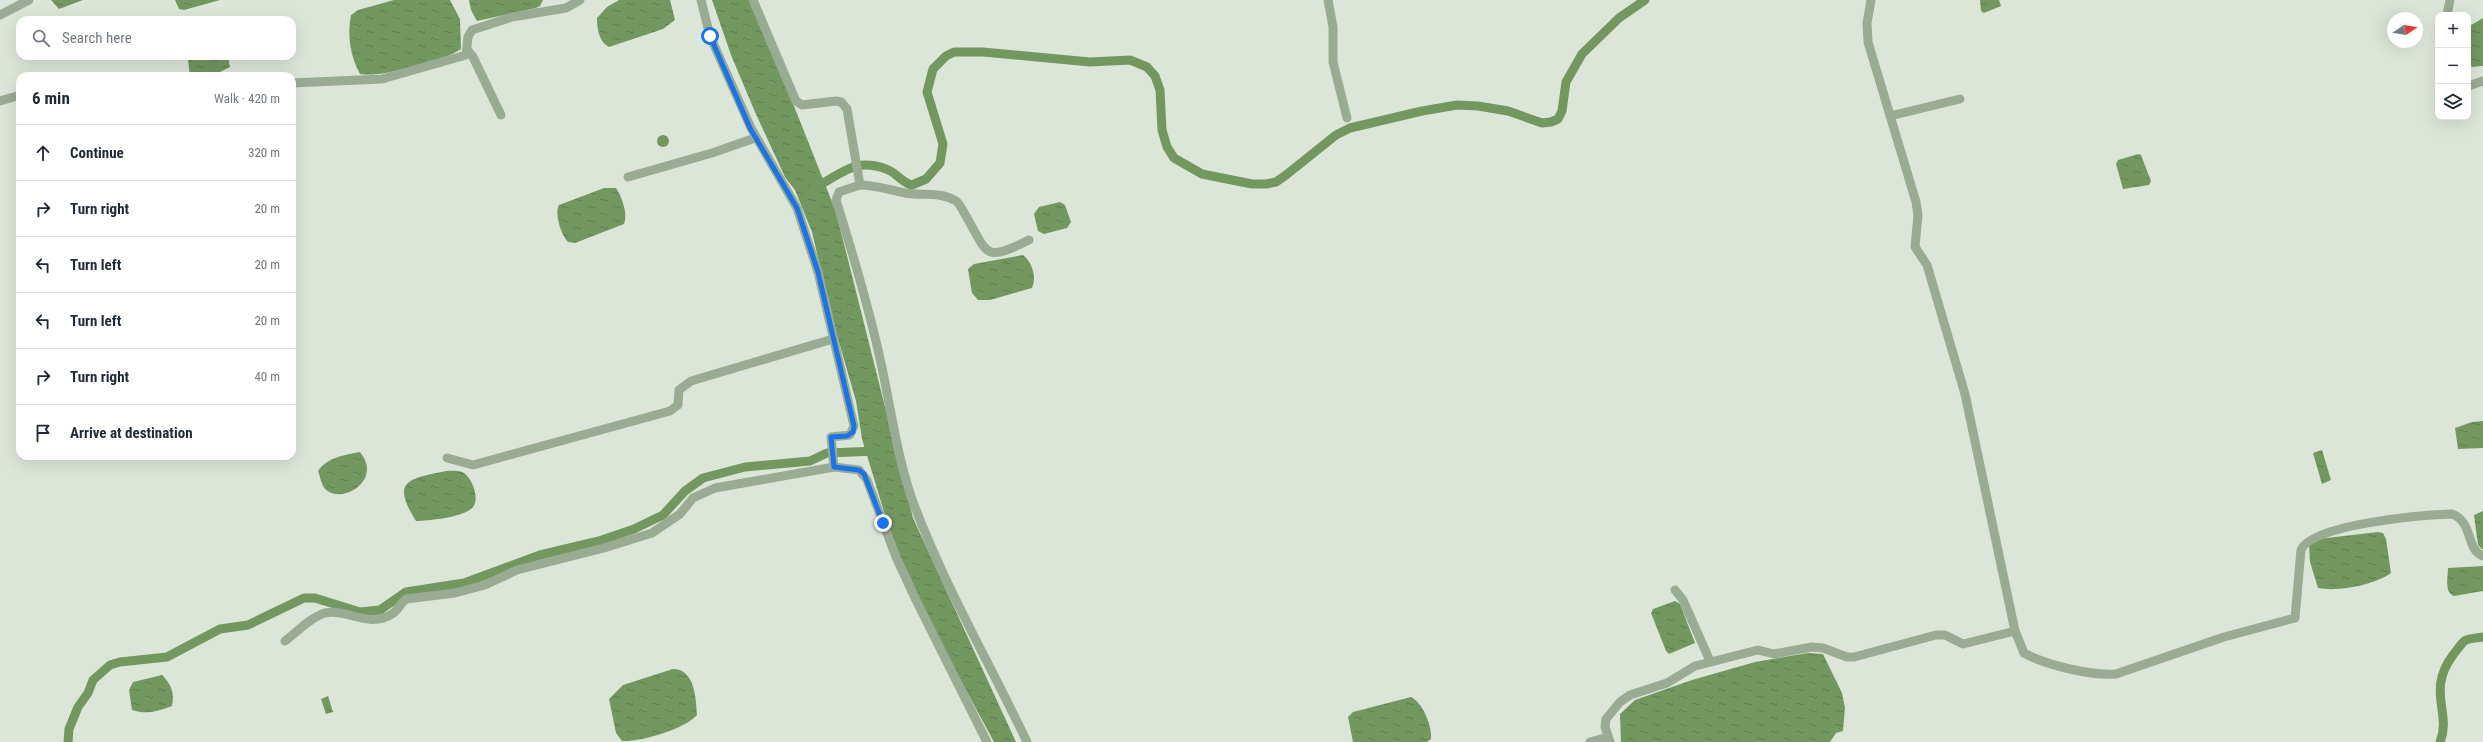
<!DOCTYPE html>
<meta charset="utf-8">
<style>
:root{--surface:#fff;--page:#f2f2f3;--text:#1f2937;--muted:#747a83;--line:#e0e1e3}
body{margin:0;font-family:"Roboto Condensed",sans-serif;background:var(--page);color:var(--text)}
.controls{position:absolute;right:12px;top:12px;display:grid;overflow:hidden;border-radius:8px;box-shadow:0 4px 16px #0002}
.controls button{width:36px;height:36px;display:grid;place-items:center;padding:0;border:0;border-bottom:1px solid var(--line);background:var(--surface);color:var(--text);font:20px sans-serif}
.compass{position:absolute;left:2387px;top:12px;width:36px;height:36px;border-radius:50%;background:var(--surface);box-shadow:0 4px 16px #0002;rotate:78deg}
.stop{position:absolute;width:12px;height:12px;margin:-9px;border:3px solid #1a73e8;border-radius:50%;background:#fff}
.stop.end{background:#1a73e8;border-color:#fff;box-shadow:0 1px 4px #0008}
.list{margin:0;padding:0;list-style:none}
h2{display:flex;justify-content:space-between;align-items:center;height:52px;margin:0;padding:0 16px;font-size:17px}
h2 small{font-size:13px;font-weight:400;color:var(--muted)}
.list li{display:grid;grid-template-columns:26px 1fr auto;gap:12px;align-items:center;box-sizing:border-box;height:56px;padding:0 16px;border-top:1px solid var(--line)}
.list b{display:block;font-size:15px;white-space:nowrap}
.list em{font-size:13px;font-style:normal;color:var(--muted)}
.icon{flex:none;width:22px;height:22px;fill:none;stroke:currentColor;stroke-width:2;stroke-linecap:round;stroke-linejoin:round}
.map{position:relative;flex:none;width:2483px;height:742px;overflow:hidden}
.search{position:absolute;background:var(--surface);box-shadow:0 4px 16px #0002;left:16px;top:16px;width:280px;height:44px;display:flex;align-items:center;gap:10px;box-sizing:border-box;padding:0 14px;border-radius:12px;color:var(--muted);font-size:15px}
.panel{position:absolute;background:var(--surface);box-shadow:0 4px 16px #0002;left:16px;top:72px;width:280px;height:388px;border-radius:12px}
.map>svg:first-child{display:block}
.water{fill:url(#water-ripples)}
.lines{fill:none;stroke-linecap:round;stroke-linejoin:round}
.canal{stroke:#729860;stroke-width:9}
.minor{stroke:#99ab92;stroke-width:9}
.route{stroke:#1a73e8;stroke-width:5}
</style>
<div class="map">
<svg width="2483" height="742" viewBox="0 0 2483 742">
<defs>
<pattern id="water-ripples" width="26" height="14" patternUnits="userSpaceOnUse"><rect width="26" height="14" fill="#729860"/><path d="M2 4q2-2 4 0t4 0M15 11q2-2 4 0t4 0" fill="none" stroke="#5d7b4e"/></pattern>
</defs>
<rect width="100%" height="100%" fill="#dce6d8"/>
<g class="water">
<path d="M51,0H83L59,9Z"/>
<path d="M175,0H220L184,10L179,9Z"/>
<path d="M394,0H450L460,19L461,49C444,61 380,78 360,74C350,56 347,35 351,15L358,10Z"/>
<path d="M469,0H543L540,6L536,8L477,21L471,10Z"/>
<path d="M619,0H670L675,20L663,29L609,47C599,42 597,29 597,18L607,7Z"/>
<path d="M712,0H752L836,212L913,518L1016,742H994L926,616L892,538L862,439L856,401L832,318L812,232L795,190L785,177L755,112L731,55Z"/>
<path d="M1980,0H1999L2001,6L1984,13L1981,11Z"/>
<path d="M2483,18V66L2472,67L2468,64V27Z"/>
<path d="M192,56H228L230,67L212,76H190L188,61Z"/>
<circle cx="663" cy="141" r="6"/>
<path d="M2138,154L2141,155L2151,181L2149,185L2123,189L2116,164L2118,160Z"/>
<path d="M604,188H616C622,197 628,214 624,224L575,243L568,242C561,235 554,213 559,205Z"/>
<path d="M1060,202L1065,205L1071,222L1067,228L1044,234L1038,231L1034,214L1039,207Z"/>
<path d="M1023,255C1032,262 1037,277 1032,288L990,300H978L972,293L968,269L974,264Z"/>
<path d="M2483,421V448L2458,449L2455,428L2472,422Z"/>
<path d="M2322,450L2331,480L2322,484L2313,453Z"/>
<path d="M360,452C385,482 336,508 323,486C321,482 320,476 318,471C328,457 344,455 360,452Z"/>
<path d="M446,471C452,471 459,470 464,473C472,478 480,499 473,507C465,517 429,521 416,521C391,481 407,479 446,471Z"/>
<path d="M2483,511V549H2482L2478,545L2474,515Z"/>
<path d="M2378,532L2383,533L2386,539L2391,573C2375,585 2337,592 2318,588L2310,562L2309,545L2318,539Z"/>
<path d="M2483,566V591L2454,596C2444,592 2448,577 2448,568Z"/>
<path d="M1675,601L1680,604L1695,643L1669,654L1666,651L1651,613L1653,609Z"/>
<path d="M1808,653L1823,654L1842,693L1845,708L1843,731L1836,733L1830,742H1621L1620,714L1635,700L1692,680L1755,662Z"/>
<path d="M673,669C695,669 696,699 697,715C685,729 641,742 622,741L616,733L609,699L623,685Z"/>
<path d="M162,675C171,684 175,693 172,706C158,711 147,715 132,710L129,690L133,682Z"/>
<path d="M328,696L333,712L326,714L321,699Z"/>
<path d="M1411,697C1423,703 1432,726 1431,739L1427,742H1353L1348,717L1353,712Z"/>
</g>
<g class="lines">
<g class="canal">
<path d="M814,188C841,175 853,157 886,169C896,172 902,183 912,185L926,179L940,163L943,144L927,92L933,69L946,56L954,52H983L1090,62L1130,60L1147,67L1155,76L1160,90L1162,130L1167,147L1174,158L1202,174L1252,184H1266L1276,182L1286,175L1336,135L1350,128L1422,111L1457,105L1478,106L1508,111L1542,123L1551,122L1558,119L1562,111L1566,82L1582,54L1619,18L1645,0"/>
<path d="M68,742L69,729L78,707L88,693L93,680L110,665L120,662L167,657L220,629L248,625L304,598H315L360,612L380,610L406,592L464,583L540,555L599,541L634,529L663,515L685,491L703,478L745,467L810,461L827,453L877,451"/>
<path d="M2440,742C2452,713 2426,691 2453,655C2467,637 2462,640 2483,637"/>
</g>
<g class="minor">
<path d="M701,0L710,36L751,128L797,208L818,272L854,426L850,435L831,437L834,467L859,470L867,480L896,557L916,600L987,742"/>
<path d="M753,0L796,101L802,105L836,101L841,102L847,109L860,185L839,192L836,200C853,254 869,308 881,363C891,409 897,457 913,502C944,585 989,662 1027,742"/>
<path d="M1328,0L1333,27V62L1347,118"/>
<path d="M1871,0L1867,23L1868,42L1916,202L1918,215L1915,247L1927,265L1965,394L2015,631L2024,653C2045,665 2092,676 2116,674L2224,637L2295,618L2301,550C2312,524 2423,515 2452,514C2474,522 2465,549 2483,556"/>
<path d="M0,15L29,0"/>
<path d="M2447,15L2450,0"/>
<path d="M468,51L473,57L501,115"/>
<path d="M292,83L382,79L466,55L468,37L472,30L512,17L566,8L580,0"/>
<path d="M2468,86L2483,81"/>
<path d="M0,101L17,96L20,98"/>
<path d="M1890,116L1960,99"/>
<path d="M628,177L712,153L755,138"/>
<path d="M860,185C876,185 889,190 905,193C922,196 940,191 956,201C960,204 963,211 966,216C989,256 984,262 1029,240"/>
<path d="M447,458L473,465L670,411L678,405L679,390L691,381L833,339"/>
<path d="M1675,590L1683,600L1710,661"/>
<path d="M285,641C297,632 311,617 325,613C346,608 369,629 392,614C398,610 401,603 406,599L455,593L485,585L517,570L604,548L652,533L680,514L693,498L715,488L834,467"/>
<path d="M1590,742L1608,737"/>
<path d="M1610,742L1605,727L1606,719L1620,702L1630,695L1667,683L1695,666L1758,650L1774,654L1812,647L1823,648L1847,657H1854L1936,635H1945L1963,644L2015,631"/>
</g>
</g>
<g class="lines">
<path class="route" d="M710,36L750,128L797,208L818,272L854,426L853,432L847,436L831,437L834,467L859,470L864,474L883,523"/>
</g>
</svg>
<div class="controls">
<button>+</button>
<button>−</button>
<button><svg class="icon" aria-label="layers" viewBox="0 0 24 24"><path d="M12 4l9 5-9 5-9-5zM3 14l9 5 9-5"/></svg></button>
</div>
<svg class="compass" viewBox="-18 -18 36 36"><path d="M0-13l5 13h-10z" fill="#e53935"/><path d="M0 13l5-13h-10z" fill="#747a83"/></svg>
<div class="stop" style="left:710px;top:36px"></div>
<div class="stop end" style="left:883px;top:523px"></div>
<div class="search"><svg class="icon" aria-label="search" viewBox="0 0 24 24"><circle cx="10" cy="10" r="6"/><path d="M15 15l6 6"/></svg>Search here</div>
<section class="panel">
<h2>6 min<small>Walk · 420 m</small></h2>
<ul class="list">
<li><svg class="icon" aria-label="ahead" viewBox="0 0 24 24"><path d="M12 20V5M6 11l6-6 6 6"/></svg><div><b>Continue</b></div><em>320 m</em></li>
<li><svg class="icon" aria-label="right" viewBox="0 0 24 24"><path d="M7 20v-9h11M14 6l5 5-5 5"/></svg><div><b>Turn right</b></div><em>20 m</em></li>
<li><svg class="icon" aria-label="left" viewBox="0 0 24 24"><path d="M17 20v-9H6M10 6l-5 5 5 5"/></svg><div><b>Turn left</b></div><em>20 m</em></li>
<li><svg class="icon" aria-label="left" viewBox="0 0 24 24"><path d="M17 20v-9H6M10 6l-5 5 5 5"/></svg><div><b>Turn left</b></div><em>20 m</em></li>
<li><svg class="icon" aria-label="right" viewBox="0 0 24 24"><path d="M7 20v-9h11M14 6l5 5-5 5"/></svg><div><b>Turn right</b></div><em>40 m</em></li>
<li><svg class="icon" aria-label="arrive" viewBox="0 0 24 24"><path d="M6 21V4h12l-3 4 3 4H6"/></svg><div><b>Arrive at destination</b></div></li>
</ul>
</section>
</div>
